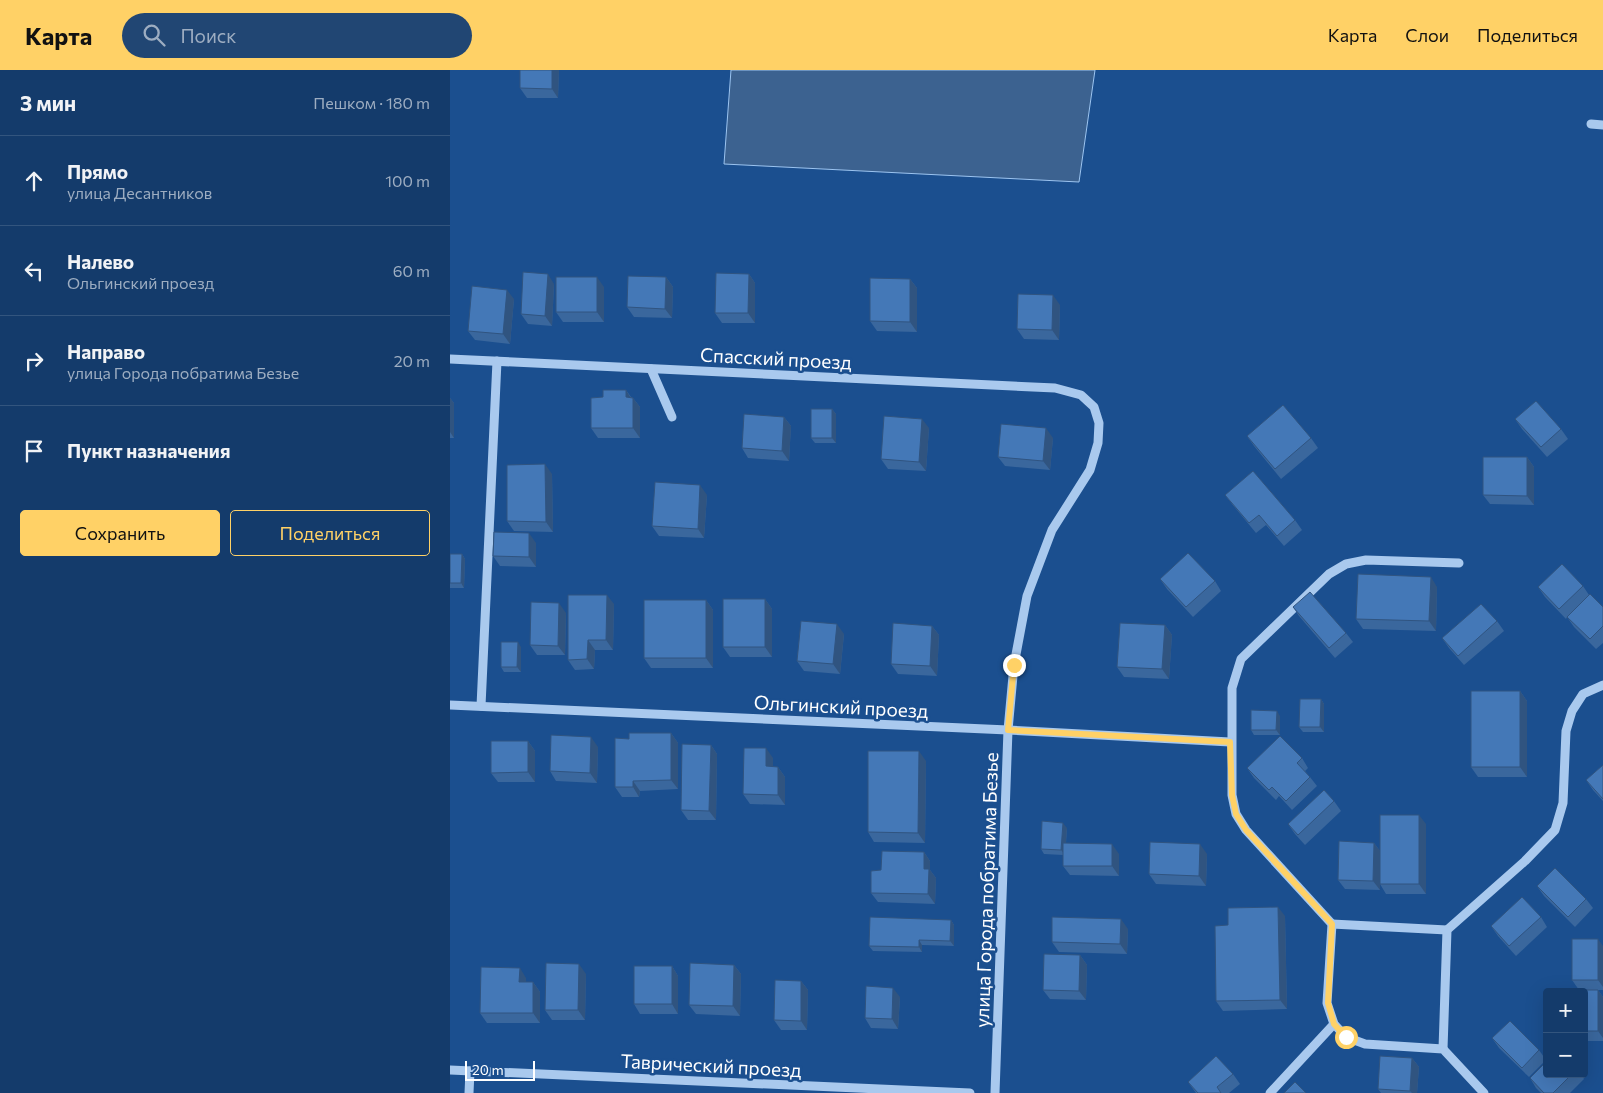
<!DOCTYPE html>
<html lang="ru">
<meta charset="utf-8">
<style>
:root{--surface:#143b6b;--page:#214673;--text:#f1f3f6;--muted:#9dadc1;--line:#33557e;--accent:#ffd166}
body{margin:0;font-family:Commissioner,sans-serif;background:var(--page);color:var(--text)}
.controls{position:absolute;right:15px;bottom:15px;display:grid;overflow:hidden;border-radius:5px;box-shadow:0 5px 20px #0002}
.controls button{width:45px;height:45px;display:grid;place-items:center;padding:0;border:0;border-bottom:1px solid var(--line);background:var(--surface);color:var(--text);font:25px sans-serif}
.scale{position:absolute;left:15px;bottom:12px;width:70px;box-sizing:border-box;padding-left:5px;border:2px solid #fff;border-top:0;font-size:14px;line-height:18px;white-space:nowrap;color:#fff;-webkit-text-stroke:4px #1b4f8f;paint-order:stroke}
.stop{position:absolute;width:15px;height:15px;margin:-11px;border:4px solid #ffd166;border-radius:50%;background:#fff}
.stop.end{background:#ffd166;border-color:#fff;box-shadow:0 1px 5px #0008}
.list{margin:0;padding:0;list-style:none}
h2{display:flex;justify-content:space-between;align-items:center;height:65px;margin:0;padding:0 20px;font-size:21px}
h2 small{font-size:16px;font-weight:400;color:var(--muted)}
.list li{display:grid;grid-template-columns:32px 1fr auto;gap:15px;align-items:center;box-sizing:border-box;height:90px;padding:0 20px;border-top:1px solid var(--line)}
.list b{display:block;font-size:19px;white-space:nowrap}
.list p{margin:0;font-size:16px;white-space:nowrap;color:var(--muted)}
.list em{font-size:16px;font-style:normal;color:var(--muted)}
.actions{display:flex;gap:10px;padding:15px 20px}
.actions a{flex:1;padding:11px 0;border:1px solid var(--accent);border-radius:5px;text-align:center;font-size:18px;color:var(--accent)}
.actions .main{background:var(--accent);color:#111}
.icon{flex:none;width:28px;height:28px;fill:none;stroke:currentColor;stroke-width:2;stroke-linecap:round;stroke-linejoin:round}
.map{position:relative;flex:none;width:1153px;height:1023px;overflow:hidden}
header{display:flex;align-items:center;gap:30px;box-sizing:border-box;height:70px;padding:0 25px;background:var(--accent);color:#111}
header strong{font-size:24px}
nav{display:flex;gap:28px;margin-inline-start:auto;font-size:18px}
.search{width:350px;height:45px;background:var(--page);display:flex;align-items:center;gap:12px;box-sizing:border-box;padding:0 18px;border-radius:28px;color:var(--muted);font-size:19px}
main{display:flex}
aside{flex:1;background:var(--surface)}
.map>svg:first-child{display:block}
.water{fill:#3c6290;stroke:#9cc4f0}
.lines{fill:none;stroke-linecap:round;stroke-linejoin:round}
.minor{stroke:#a9c9ee;stroke-width:9}
.wall{fill:#3a679d}
.shaded-wall{fill:#305480}
.building{fill:#4478b7;stroke:#305480}
.route{stroke:#ffd166;stroke-width:6}
.labels{text-anchor:middle;dominant-baseline:central;stroke-width:5;stroke-linejoin:round;paint-order:stroke}
.street-label{font-size:19px;fill:#fff;stroke:#1b4f8f}
</style>
<header>
<strong>Карта</strong>
<div class="search"><svg class="icon" aria-label="search" viewBox="0 0 24 24"><circle cx="10" cy="10" r="6"/><path d="M15 15l6 6"/></svg>Поиск</div>
<nav><a>Карта</a><a>Слои</a><a>Поделиться</a></nav>
</header>
<main>
<aside>
<h2>3 мин<small>Пешком · 180 m</small></h2>
<ul class="list">
<li><svg class="icon" aria-label="ahead" viewBox="0 0 24 24"><path d="M12 20V5M6 11l6-6 6 6"/></svg><div><b>Прямо</b><p>улица Десантников</p></div><em>100 m</em></li>
<li><svg class="icon" aria-label="left" viewBox="0 0 24 24"><path d="M17 20v-9H6M10 6l-5 5 5 5"/></svg><div><b>Налево</b><p>Ольгинский проезд</p></div><em>60 m</em></li>
<li><svg class="icon" aria-label="right" viewBox="0 0 24 24"><path d="M7 20v-9h11M14 6l5 5-5 5"/></svg><div><b>Направо</b><p>улица Города побратима Безье</p></div><em>20 m</em></li>
<li><svg class="icon" aria-label="arrive" viewBox="0 0 24 24"><path d="M6 21V4h12l-3 4 3 4H6"/></svg><div><b>Пункт назначения</b></div></li>
</ul>
<div class="actions"><a class="main">Сохранить</a><a>Поделиться</a></div>
</aside>
<div class="map">
<svg width="1153" height="1023" viewBox="0 0 1153 1023">
<rect width="100%" height="100%" fill="#1b4f8f"/>
<path class="water" d="M281,0H645L629,112L274,94Z"/>
<g class="lines">
<g class="minor">
<path d="M1141,54L1153,55"/>
<path d="M0,289L605,318L631,325L644,337L649,353L648,373L640,400L602,460L577,526L564,595L558,660L545,1023"/>
<path d="M201,299L222,347"/>
<path d="M1009,493L916,490L896,494L879,504L791,589L782,618V725L786,744L796,760L882,854L877,933L884,954L896,967L915,974L993,979L1034,1023"/>
<path d="M0,635L558,660L780,672"/>
<path d="M31,636L47,291"/>
<path d="M882,854L997,860"/>
<path d="M993,979L997,860L1075,791L1105,760L1113,733L1116,661L1122,641L1133,624L1153,615"/>
<path d="M0,1000L520,1023"/>
<path d="M19,1023L20,1001"/>
<path d="M820,1023L884,954"/>
</g>
</g>
<g class="wall">
<path d="M70,0H109L108,28H77L70,18Z"/>
<path d="M299,204L305,213V253H272L265,243Z"/>
<path d="M216,207L223,217L222,248L184,247L177,237Z"/>
<path d="M460,209L467,218V262L427,261L420,251Z"/>
<path d="M104,214L102,256L78,254L71,244Z"/>
<path d="M154,217V252H113L106,242Z"/>
<path d="M64,229L60,274L25,270L18,261Z"/>
<path d="M610,235L609,270L574,269L567,259Z"/>
<path d="M176,320L181,327L183,328L190,337V368H148L141,358L153,327Z"/>
<path d="M0,328L4,333V368H0Z"/>
<path d="M382,339L386,344V373H365L361,368Z"/>
<path d="M334,347L341,356L339,391L298,388L292,378Z"/>
<path d="M1065,349L1111,359L1118,369L1097,387L1072,359Z"/>
<path d="M479,358L476,401L438,399L431,389Z"/>
<path d="M797,366L861,368L868,378L831,409L804,376Z"/>
<path d="M603,368L600,400L555,396L548,387Z"/>
<path d="M1077,387L1084,397V435L1040,434L1033,425Z"/>
<path d="M102,404L103,462L64,461L57,451Z"/>
<path d="M257,425L254,468L209,466L202,456Z"/>
<path d="M775,425L845,450L852,460L834,476L816,455L806,463L782,434Z"/>
<path d="M86,473V497L50,496L43,486Z"/>
<path d="M0,484H12L15,489L14,518H0Z"/>
<path d="M710,509L765,511L771,521L743,547L717,519Z"/>
<path d="M1133,516L1139,525L1153,537V573L1146,579L1124,557L1117,547L1116,549L1095,527L1088,517Z"/>
<path d="M987,517L986,561L913,559L906,549Z"/>
<path d="M315,529L322,539V587H280L273,577Z"/>
<path d="M256,530L263,540V598H201L194,588Z"/>
<path d="M164,534L163,580H145L144,599L125,600L118,590Z"/>
<path d="M843,537L896,563L903,572L885,588L849,546Z"/>
<path d="M116,543L115,585H87L80,575Z"/>
<path d="M1047,551L1054,561L1014,595L999,578L992,568Z"/>
<path d="M715,555L722,565L719,609L674,607L667,597Z"/>
<path d="M482,556L489,565L487,606L448,604L441,594Z"/>
<path d="M394,564L390,604L354,601L347,591Z"/>
<path d="M71,577V602H54L51,597Z"/>
<path d="M1070,621L1077,631V707H1028L1021,697Z"/>
<path d="M871,629L874,634V662H853L849,657Z"/>
<path d="M830,646V665H804L801,660Z"/>
<path d="M221,663L228,673V719L190,721L189,727H172L165,717L179,669Z"/>
<path d="M78,671L85,681V712H48L41,703Z"/>
<path d="M261,675L267,684L266,750H238L231,740Z"/>
<path d="M148,677L147,713L106,711L100,701Z"/>
<path d="M323,688V697H328L335,707V735L300,734L293,724Z"/>
<path d="M852,688L858,698L855,701L860,707L867,716L842,740L829,726L826,730L804,708L797,698Z"/>
<path d="M476,691L475,773L424,772L418,762Z"/>
<path d="M1153,695V731L1143,720L1136,710Z"/>
<path d="M884,731L891,741L855,775L845,764L838,754Z"/>
<path d="M976,754V824H936L930,814V820L895,819L888,810L924,773L930,781Z"/>
<path d="M617,758L616,773L669,784V806L620,805L613,796V785L594,784L591,779Z"/>
<path d="M474,782L480,791V800L486,808L485,834L428,832L421,823L431,800Z"/>
<path d="M757,784L756,816L706,814L699,804Z"/>
<path d="M1087,816L1136,829L1143,838L1125,857L1094,826Z"/>
<path d="M835,846L837,939L773,941L766,931L778,855Z"/>
<path d="M1091,847L1097,857L1066,886L1048,866L1041,856Z"/>
<path d="M501,850L504,855V876L472,875V882L423,881L419,876Z"/>
<path d="M678,859L677,884L609,882L602,872Z"/>
<path d="M1153,876V920H1148L1153,927V971H1134V922L1129,920L1122,910Z"/>
<path d="M630,885L637,895L636,930L600,929L593,920Z"/>
<path d="M284,895L291,904L290,946L246,944L239,935Z"/>
<path d="M222,896L228,906V944H190L184,934Z"/>
<path d="M136,904L135,950H102L95,940Z"/>
<path d="M76,908V912H83L90,922V953H37L30,943Z"/>
<path d="M351,911L358,920L357,960H331L324,950Z"/>
<path d="M450,927L448,959L421,958L415,948Z"/>
<path d="M1042,968L1089,980L1096,990L1079,1007L1049,978Z"/>
<path d="M962,988L969,997L967,1023H931L928,1019Z"/>
<path d="M783,1004L790,1014L779,1023H746L738,1012Z"/>
<path d="M1097,1004H1131L1134,1009L1120,1023H1091L1086,1018L1080,1008Z"/>
</g>
<g class="shaded-wall">
<path d="M102,0H109L108,28L102,19Z"/>
<path d="M98,204L104,214L102,256L95,246Z"/>
<path d="M299,204L305,213V253L298,243Z"/>
<path d="M147,207L154,217V252L147,242Z"/>
<path d="M216,207L223,217L222,248L215,239Z"/>
<path d="M460,209L467,218V262L460,252Z"/>
<path d="M57,220L64,229L60,274L53,264Z"/>
<path d="M603,225L610,235L609,270L602,260Z"/>
<path d="M176,320L182,330L176,327Z"/>
<path d="M0,328L4,333V368L0,362Z"/>
<path d="M183,328L190,337V368L183,358Z"/>
<path d="M382,339L386,344V373L382,368Z"/>
<path d="M334,347L341,356L339,391L332,381Z"/>
<path d="M472,349L479,358L476,401L469,392Z"/>
<path d="M596,358L603,368L600,400L593,391Z"/>
<path d="M1077,387L1084,397V435L1077,426Z"/>
<path d="M95,394L102,404L103,462L96,452Z"/>
<path d="M250,415L257,425L254,468L248,459Z"/>
<path d="M79,463L86,473V497L79,487Z"/>
<path d="M12,484L15,489L14,518L11,513Z"/>
<path d="M981,507L987,517L986,561L979,551Z"/>
<path d="M157,525L164,534L163,580L156,570Z"/>
<path d="M315,529L322,539V587L315,577Z"/>
<path d="M256,530L263,540V598L256,588Z"/>
<path d="M109,533L116,543L115,585L108,576Z"/>
<path d="M387,554L394,564L390,604L383,594Z"/>
<path d="M715,555L722,565L719,609L712,599Z"/>
<path d="M482,556L489,565L487,606L480,596Z"/>
<path d="M138,570L145,580L144,599L137,589Z"/>
<path d="M68,572L71,577V602L67,597Z"/>
<path d="M1070,621L1077,631V707L1070,697Z"/>
<path d="M871,629L874,634V662L870,657Z"/>
<path d="M827,641L830,646V665L826,660Z"/>
<path d="M221,663L228,673V719L221,710Z"/>
<path d="M141,667L148,677L147,713L140,703Z"/>
<path d="M78,671L85,681V712L78,702Z"/>
<path d="M261,675L267,684L266,750L259,741Z"/>
<path d="M316,678L323,688V706L316,696Z"/>
<path d="M469,681L476,691L475,773L468,763Z"/>
<path d="M328,697L335,707V735L328,725Z"/>
<path d="M183,711L190,721L189,727L183,717Z"/>
<path d="M969,745L976,754V824L969,814Z"/>
<path d="M613,753L617,758L615,785L611,780Z"/>
<path d="M924,773L931,782L930,820L923,811Z"/>
<path d="M662,774L669,784V806L662,796Z"/>
<path d="M750,774L757,784L756,816L749,806Z"/>
<path d="M474,782L480,791V800L486,808L485,834L478,824L474,799Z"/>
<path d="M828,837L835,846L837,939L830,930Z"/>
<path d="M671,849L678,859L677,884L670,874Z"/>
<path d="M501,850L504,855V876L500,871Z"/>
<path d="M1148,869L1153,876V917L1148,910Z"/>
<path d="M469,870L472,875V882L469,877Z"/>
<path d="M630,885L637,895L636,930L629,921Z"/>
<path d="M129,894L136,904L135,950L128,940Z"/>
<path d="M284,895L291,904L290,946L283,936Z"/>
<path d="M222,896L228,906V944L222,934Z"/>
<path d="M70,898L76,908V922L69,912Z"/>
<path d="M351,911L358,920L357,960L351,951Z"/>
<path d="M83,912L90,922V953L83,943Z"/>
<path d="M443,918L450,927L448,959L442,949Z"/>
<path d="M1148,920L1153,927V968L1148,961Z"/>
<path d="M962,988L969,997L967,1023H962L960,1021Z"/>
</g>
<g class="building">
<path d="M70,0H102V19L70,18Z"/>
<path d="M73,202L98,204L95,246L71,244Z"/>
<path d="M266,203L299,204L298,243H265Z"/>
<path d="M178,206L216,207L215,239L177,237Z"/>
<rect x="106" y="207" width="41" height="35"/>
<path d="M420,208L460,209V252L420,251Z"/>
<path d="M22,216L57,220L53,264L18,261Z"/>
<path d="M568,224L603,225L602,260L567,259Z"/>
<path d="M153,320H176V327L183,328V358H141V328L153,327Z"/>
<path d="M1086,331L1111,359L1091,377L1065,349Z"/>
<path d="M833,335L861,368L825,399L797,366Z"/>
<rect x="361" y="339" width="21" height="29"/>
<path d="M294,344L334,347L332,381L292,378Z"/>
<path d="M434,346L472,349L469,392L431,389Z"/>
<path d="M551,354L596,358L593,391L548,387Z"/>
<path d="M1033,387H1077V426L1033,425Z"/>
<path d="M95,394L96,452L57,451V395Z"/>
<path d="M803,401L845,450L827,466L809,445L799,453L775,425Z"/>
<path d="M205,412L250,415L248,459L202,456Z"/>
<path d="M44,462L79,463V487L43,486Z"/>
<path d="M738,483L765,511L736,537L710,509Z"/>
<path d="M0,484H12L11,513H0Z"/>
<path d="M1112,494L1133,516L1109,539L1088,517Z"/>
<path d="M908,504L981,507L979,551L906,549Z"/>
<path d="M860,522L896,563L879,578L843,537Z"/>
<path d="M1140,524L1153,537V556L1140,569L1117,547Z"/>
<path d="M118,525H157L156,570H138L137,589L118,590Z"/>
<rect x="273" y="529" width="42" height="48"/>
<rect x="194" y="530" width="62" height="58"/>
<path d="M81,532L109,533L108,576L80,575Z"/>
<path d="M1031,534L1047,551L1008,586L992,568Z"/>
<path d="M351,551L387,554L383,594L347,591Z"/>
<path d="M443,553L482,556L480,596L441,594Z"/>
<path d="M670,553L715,555L712,599L667,597Z"/>
<path d="M51,572H68L67,597H51Z"/>
<rect x="1021" y="621" width="49" height="76"/>
<path d="M850,629H871L870,657H849Z"/>
<path d="M801,640L827,641L826,660H801Z"/>
<path d="M179,663H221V710L183,711V717H165V668L179,669Z"/>
<path d="M101,665L141,667L140,703L100,701Z"/>
<path d="M830,666L852,688L847,693L860,707L836,731L822,717L819,720L797,698Z"/>
<path d="M41,671H78V702L41,703Z"/>
<path d="M232,674L261,675L259,741L231,740Z"/>
<path d="M294,678H316V696L328,697V725L293,724Z"/>
<path d="M418,681H469L468,763L418,762Z"/>
<path d="M1153,695V729L1136,710Z"/>
<path d="M874,720L884,731L848,765L838,754Z"/>
<rect x="930" y="745" width="39" height="69"/>
<path d="M592,751L613,753L611,780L591,779Z"/>
<path d="M889,771L924,773L923,811L888,810Z"/>
<path d="M700,772L750,774L749,806L699,804Z"/>
<path d="M613,773L662,774V796H613Z"/>
<path d="M432,781L474,782V799H479L478,824L421,823V801L431,800Z"/>
<path d="M1105,798L1136,829L1118,847L1087,816Z"/>
<path d="M1072,827L1091,847L1059,876L1041,856Z"/>
<path d="M828,837L830,930L766,931L765,856L778,855V838Z"/>
<path d="M420,847L501,850L500,871L469,870V877L419,876Z"/>
<path d="M602,847L671,849L670,874L602,872Z"/>
<rect x="1122" y="869" width="26" height="41"/>
<path d="M594,884L630,885L629,921L593,920Z"/>
<path d="M96,893L129,894L128,940H95Z"/>
<path d="M240,893L284,895L283,936L239,935Z"/>
<rect x="184" y="896" width="38" height="38"/>
<path d="M31,897L70,898L69,912H83V943H30Z"/>
<path d="M325,910L351,911V951L324,950Z"/>
<path d="M416,916L443,918L442,949L415,948Z"/>
<path d="M1122,920H1148V961H1134V922H1122Z"/>
<path d="M1060,951L1089,980L1072,998L1042,968Z"/>
<path d="M766,986L783,1004L767,1017L771,1023H748L738,1012Z"/>
<path d="M930,986L962,988L960,1021L928,1019Z"/>
<path d="M1097,991V1004H1122L1103,1023H1094L1080,1008Z"/>
<path d="M845,1012L856,1023H834Z"/>
</g>
<g class="lines">
<path class="route" d="M564,595L558,660L780,672L782,725L786,744L796,760L882,854L878,933L884,954L896,967"/>
</g>
<g class="labels">
<g class="street-label">
<text transform="translate(326 288) rotate(3)">Спасский проезд</text>
<text transform="translate(391 636) rotate(3)">Ольгинский проезд</text>
<text transform="translate(536 820) rotate(-88)">улица Города побратима Безье</text>
<text transform="translate(261 995) rotate(3)">Таврический проезд</text>
</g>
</g>
</svg>
<div class="controls">
<button>+</button>
<button>−</button>
</div>
<div class="scale">20 m</div>
<div class="stop" style="left:896px;top:967px"></div>
<div class="stop end" style="left:564px;top:595px"></div>
</div>
</main>
